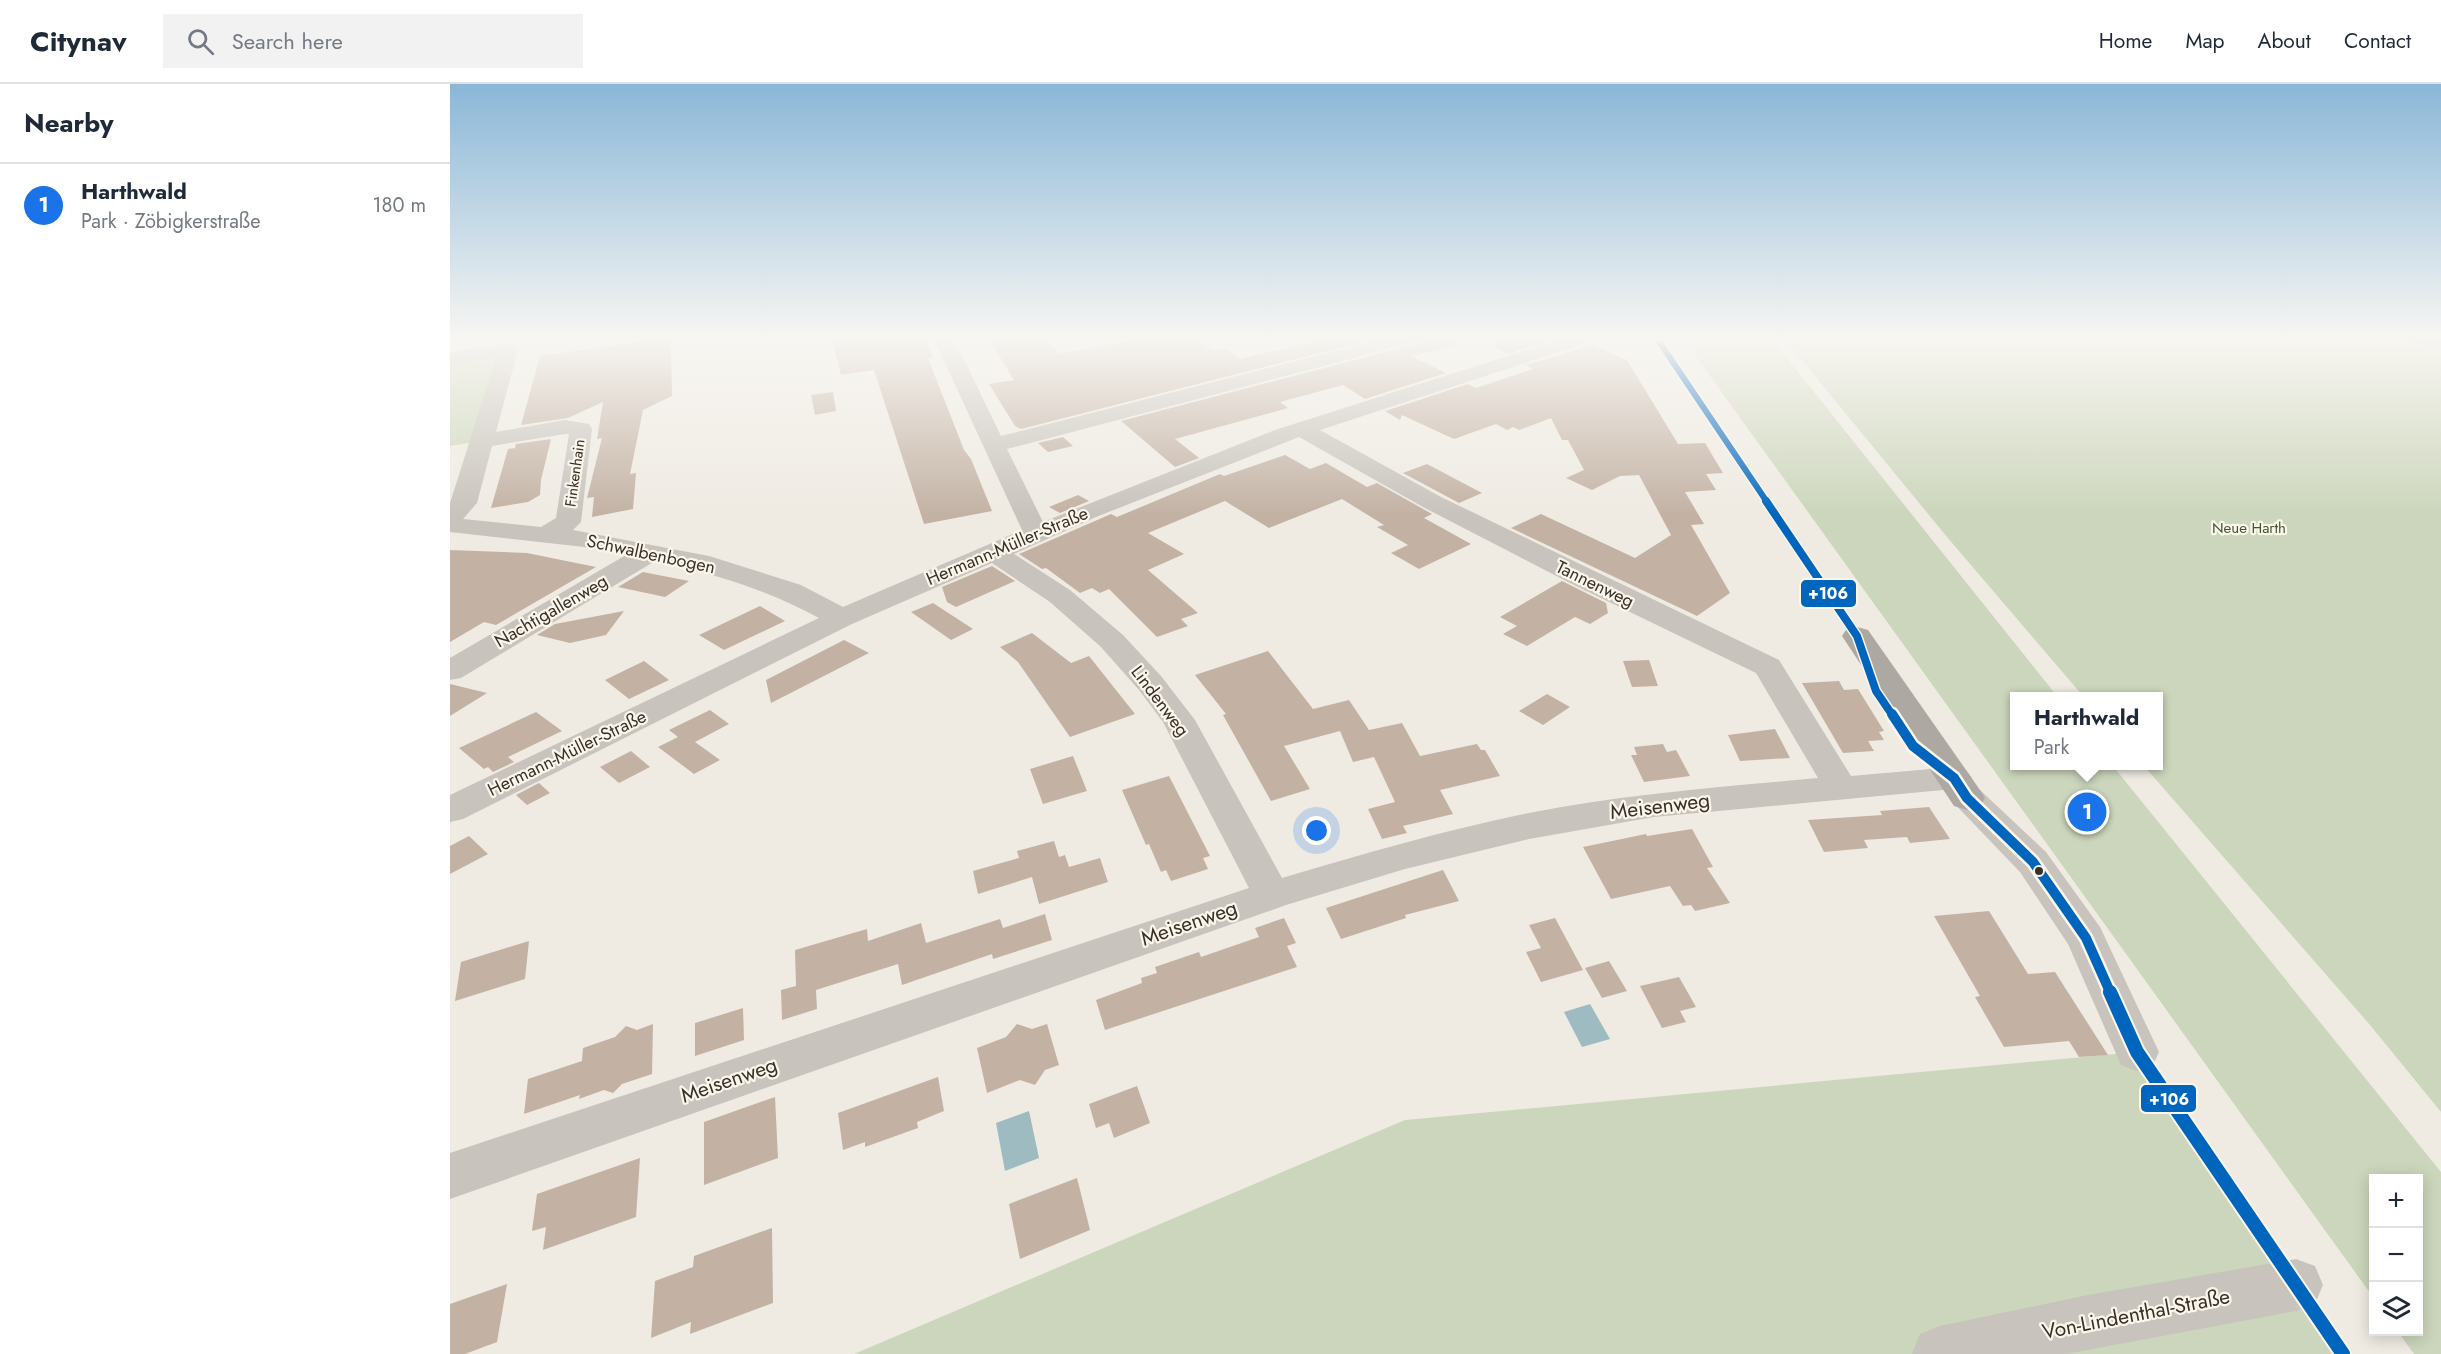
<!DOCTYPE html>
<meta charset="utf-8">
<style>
:root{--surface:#fff;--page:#f2f2f3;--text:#1f2937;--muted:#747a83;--line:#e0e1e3;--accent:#1a73e8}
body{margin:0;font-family:Jost,sans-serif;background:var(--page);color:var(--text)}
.controls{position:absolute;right:18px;bottom:18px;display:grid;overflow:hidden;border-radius:0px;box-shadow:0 3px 15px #0003}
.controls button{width:54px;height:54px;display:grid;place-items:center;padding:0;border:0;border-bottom:2px solid var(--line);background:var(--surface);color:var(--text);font:30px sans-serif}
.you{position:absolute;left:867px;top:747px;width:21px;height:21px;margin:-15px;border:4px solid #fff;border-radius:50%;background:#1a73e8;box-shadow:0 0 0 9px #1a73e833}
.badge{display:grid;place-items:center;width:39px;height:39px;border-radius:50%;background:var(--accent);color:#fff;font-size:20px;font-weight:700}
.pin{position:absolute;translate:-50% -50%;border:3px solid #fff;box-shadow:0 2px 6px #0006}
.popup{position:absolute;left:1560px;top:608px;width:153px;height:78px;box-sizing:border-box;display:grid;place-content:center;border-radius:0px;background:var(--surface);filter:drop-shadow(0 2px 4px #0005);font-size:20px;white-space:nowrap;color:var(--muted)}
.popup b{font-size:22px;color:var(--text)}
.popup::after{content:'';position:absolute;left:50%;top:100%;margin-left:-12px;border:12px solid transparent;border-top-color:var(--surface)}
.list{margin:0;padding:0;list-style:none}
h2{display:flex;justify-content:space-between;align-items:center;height:78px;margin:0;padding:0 24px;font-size:26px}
h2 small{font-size:20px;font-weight:400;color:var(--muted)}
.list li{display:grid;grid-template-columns:39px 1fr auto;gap:18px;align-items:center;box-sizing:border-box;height:84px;padding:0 24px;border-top:2px solid var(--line)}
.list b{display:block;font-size:22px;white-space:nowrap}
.list p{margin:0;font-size:20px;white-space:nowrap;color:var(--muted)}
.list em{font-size:20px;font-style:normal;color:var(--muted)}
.icon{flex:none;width:33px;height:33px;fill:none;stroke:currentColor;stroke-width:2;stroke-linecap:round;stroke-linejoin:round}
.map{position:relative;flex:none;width:1991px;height:1270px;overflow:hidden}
header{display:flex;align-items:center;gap:36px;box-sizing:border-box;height:84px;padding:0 30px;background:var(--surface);border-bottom:2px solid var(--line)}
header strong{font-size:28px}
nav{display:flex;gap:33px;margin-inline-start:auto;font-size:21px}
.search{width:420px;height:54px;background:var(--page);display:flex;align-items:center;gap:15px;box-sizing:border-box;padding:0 21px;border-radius:0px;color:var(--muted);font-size:22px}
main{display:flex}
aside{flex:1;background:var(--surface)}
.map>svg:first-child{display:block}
.green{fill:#ccd6bc}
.water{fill:#9ebbc1}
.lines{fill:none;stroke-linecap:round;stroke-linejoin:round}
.stream{stroke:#9ebbc1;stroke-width:5}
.building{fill:#c3b2a4}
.minor{fill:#c8c3bc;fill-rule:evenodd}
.major{fill:#ada8a1;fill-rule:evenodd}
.bus-1-far3-casing{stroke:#fbf6eb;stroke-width:9}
.bus-1-far2-casing{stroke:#fbf6eb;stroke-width:11}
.bus-1-far1-casing{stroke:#fbf6eb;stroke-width:15}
.bus-1-casing{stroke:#fbf6eb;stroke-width:18}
.bus-1-far3{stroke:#0065bd;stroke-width:6}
.bus-1-far2{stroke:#0065bd;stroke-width:8}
.bus-1-far1{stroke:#0065bd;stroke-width:10}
.bus-1{stroke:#0065bd;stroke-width:14}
.bus-dot{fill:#393129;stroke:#fbf6eb;stroke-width:2}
.labels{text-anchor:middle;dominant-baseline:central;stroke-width:4.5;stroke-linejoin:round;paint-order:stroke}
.far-street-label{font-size:15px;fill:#393129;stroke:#fbf6eb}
.far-park-label{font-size:15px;fill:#40592c;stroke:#fbf6eb}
.street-label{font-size:18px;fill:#393129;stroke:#fbf6eb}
.near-street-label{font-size:21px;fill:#393129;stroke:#fbf6eb}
.line-badge{stroke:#fbf6eb;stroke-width:2}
.badge-label{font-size:16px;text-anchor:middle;font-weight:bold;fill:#fff}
</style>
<header>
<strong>Citynav</strong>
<div class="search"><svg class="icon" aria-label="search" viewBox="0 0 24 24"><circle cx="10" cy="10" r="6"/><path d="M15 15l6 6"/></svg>Search here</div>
<nav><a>Home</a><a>Map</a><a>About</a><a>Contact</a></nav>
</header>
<main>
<aside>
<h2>Nearby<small></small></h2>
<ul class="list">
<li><span class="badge">1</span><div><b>Harthwald</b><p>Park · Zöbigkerstraße</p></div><em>180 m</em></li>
</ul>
</aside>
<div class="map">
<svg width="1991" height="1270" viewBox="0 0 1991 1270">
<rect width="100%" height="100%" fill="#efebe3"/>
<g class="green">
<path d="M1232,253H1320L1607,612H1565V682H1663L1991,1088V1270H1964L1948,1248H1968V1094H1924L1923,1213Z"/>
<path d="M1333,253H1991V1028L1920,941L1694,682H1709V612H1633L1497,453Z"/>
<path d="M58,266L31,357L0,362V274Z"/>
<path d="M1687,968L1893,1270H404L955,1036Z"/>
</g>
<g class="water">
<path d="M1140,920L1160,955L1132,963L1114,928Z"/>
<path d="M579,1027L589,1074L555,1087L546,1039Z"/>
</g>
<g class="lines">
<path class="stream" d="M1944,253L1991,260"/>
</g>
<g class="building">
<path d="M221,253L222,312L193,326L180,390L186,389L183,425L142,433L144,413L137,414L152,354L147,355L153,318L118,334L71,341L90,272Z"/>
<path d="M381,253H474L483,273L478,274L514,366L521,375L542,427L474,440L424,286L391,291Z"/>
<path d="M538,253H596L609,270L701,253H738L743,257L749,256L762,267L775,264L790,275L883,253H932L571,345L565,342L539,300L564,296Z"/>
<path d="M974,253H1007L1008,261L961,272L996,289L915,315L893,301L830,318L838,324L725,355L749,374L725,383L671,337L970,259Z"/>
<path d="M1072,253H1085L1094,258L1057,270L1041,260Z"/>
<path d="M1142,261L1177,276L1228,360L1255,359L1273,389L1256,390L1266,406L1235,408L1254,440L1241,441L1280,509L1247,532L1061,444L1091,430L1185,474L1221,451L1189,391L1170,392L1142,406L1116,394L1134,386L1118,356H1112L1101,334L1069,346L1063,343L1057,346L1046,340L1004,355L952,331L950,336L935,327L1018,300L1026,304L1083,285L1076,281Z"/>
<path d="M383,308L386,327L365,331L361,311Z"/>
<path d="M613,353L623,362L598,368L588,359Z"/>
<path d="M101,355L91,396L90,411L78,418L41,424L58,365L65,364L66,360Z"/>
<path d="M835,371L860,385L876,379L917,403L927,399L982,430L974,434L1021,460L969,485L941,469L958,461L927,443L934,441L892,415L819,444L775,417L698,449L734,470L698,486L748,529L731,535L738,542L707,553L659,505L650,509L642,504L630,509L596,484L592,485L569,470L661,430L667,433L770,390L774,392Z"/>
<path d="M977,380L1032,409L1009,419L953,389Z"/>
<path d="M628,411L639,417L610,429L599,423Z"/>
<path d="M0,466L77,469L146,483L46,541L34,538L0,558Z"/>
<path d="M542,482L565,497L506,523L497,518L492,503Z"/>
<path d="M193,488L239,497L215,513L168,503Z"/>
<path d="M1112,497L1156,519L1158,529L1140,540L1125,533L1077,562L1053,550L1067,542L1050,533Z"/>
<path d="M483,519L523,545L501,556L461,528Z"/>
<path d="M310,522L335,537L274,566L249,551Z"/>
<path d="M174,527L156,551L120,559L87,551L105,540Z"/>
<path d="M582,549L621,579L639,572L685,630L620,653L568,578L550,563Z"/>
<path d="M394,556L419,569L321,619L316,596Z"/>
<path d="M818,567L863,625L899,616L919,646L952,639L970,672L1027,660L1031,666H1035L1050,692L990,706L1003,730L953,742L957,749L932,755L918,725L945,718L924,673L903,678L890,647L834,662L860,705L821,717L773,631L776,630L745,591Z"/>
<path d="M1199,576L1208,602L1182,603L1173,577Z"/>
<path d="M194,577L219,596L179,615L155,596Z"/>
<path d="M1389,597L1394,606L1408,605L1434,647L1429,648L1434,656L1418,657L1424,667L1393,669L1352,599Z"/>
<path d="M0,600L37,609L0,632Z"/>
<path d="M1097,610L1120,623L1093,641L1069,627Z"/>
<path d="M260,626L279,640L245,658L270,676L244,690L208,663L228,653L219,646Z"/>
<path d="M86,628L112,647L58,673L64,678L43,688L38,683L34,685L9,664Z"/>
<path d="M1325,645L1340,674L1290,677L1278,651Z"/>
<path d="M1213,660L1217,668L1226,666L1240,692L1194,698L1181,671H1187L1184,663Z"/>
<path d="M181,667L200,683L169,699L150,683Z"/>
<path d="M623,672L637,707L593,720L580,685Z"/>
<path d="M719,692L760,772L753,774L758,785L721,797L716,786L711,788L699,760L696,761L672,706Z"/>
<path d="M89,699L100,709L77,721L66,711Z"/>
<path d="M1479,723L1500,755L1460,759L1457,753L1414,756L1418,764L1374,768L1358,736L1432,731L1430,727Z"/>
<path d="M1242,745L1263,783L1257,784L1280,819L1245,827L1241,821L1233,822L1220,802L1161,815L1133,763L1196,750L1197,752Z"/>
<path d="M19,752L38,770L0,790V762Z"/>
<path d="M604,757L609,773L615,771L619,783L650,774L658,798L589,820L582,793L528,810L523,787L569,774L567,767Z"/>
<path d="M993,786L1009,817L955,831L956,834L891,855L876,824Z"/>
<path d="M1539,827L1578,890L1605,888L1658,971L1629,973L1619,957L1554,963L1525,913L1530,912L1484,832Z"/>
<path d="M595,830L602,856L543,875L542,870L452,901L448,880L366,906L367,925L332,936L331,906L346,902L345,866L417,845L418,857L471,839L476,859L550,835L553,844Z"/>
<path d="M834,834L846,859L837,862L847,883L655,946L646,916L692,899L691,894L707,889L705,883L749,868L751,873L809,853L805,844Z"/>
<path d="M1105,834L1133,886L1091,898L1076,868L1091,864L1079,841Z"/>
<path d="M79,857L75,895L5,917L11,878Z"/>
<path d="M1159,877L1177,907L1152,914L1135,884Z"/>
<path d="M1229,893L1246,923L1230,927L1236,938L1212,944L1190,902Z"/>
<path d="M293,924L294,956L245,972V939Z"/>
<path d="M203,940L202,990L172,1000L163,1009L154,1006L129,1015L130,1011L74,1030L78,995L132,977L133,964L165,953L176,942L187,946Z"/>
<path d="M567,940L582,945L597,940L609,981L595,986L585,1001L570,996L537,1009L527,964L556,953Z"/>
<path d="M488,993L494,1027L467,1038L468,1044L415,1063V1058L393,1066L388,1029Z"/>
<path d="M687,1002L700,1039L664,1054L659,1039L646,1044L639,1020Z"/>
<path d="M325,1013L328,1074L254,1101V1038Z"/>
<path d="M190,1074L186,1133L93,1166L96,1143L82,1147L87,1110Z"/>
<path d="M627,1094L640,1146L570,1175L559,1120Z"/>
<path d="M322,1144L323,1219L240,1250L241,1238L201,1254L205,1197L243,1183L244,1172Z"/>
<path d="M57,1200L47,1258L15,1270H0V1220Z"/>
</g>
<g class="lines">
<g class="minor">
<path d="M483,253H503L551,352L940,253H972L969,257L557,365L593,438L825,346L1117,253H1146L1143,257L870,346L991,413L1329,576L1401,692L1504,683L1516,686L1522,694L1516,702L1504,705L1204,733L1079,755L955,785L836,821L0,1115V1069L799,804L713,638L689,606L651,563L600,518L542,479L402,540L13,735L0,738V711L369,534C318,506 262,489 205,477L11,594L0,596V574L176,471L134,463L0,448V419L46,274L0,280V268L58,260L65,262L68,266L46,348L115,336L139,340L142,345L131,438L123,446L259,472L351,501L393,523L572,446ZM115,350H119L106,434L91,443L13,435L27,419L42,362ZM849,353L973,423L1120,499L1306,589L1368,694C1271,703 1174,710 1079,729C995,746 914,770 832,794L745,636L711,592L673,551L620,506L564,470L646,433Z"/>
<path d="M1517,702L1530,706L1596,768L1650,843L1709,968L1703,981L1687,987L1671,981L1618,860L1570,788L1499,714L1504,706Z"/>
<path d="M1846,1175L1865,1182L1873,1201L1865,1220L1846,1227L1616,1270H1462L1470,1250L1490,1242L1638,1211Z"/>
</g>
<path class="major" d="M1407,543L1418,546L1530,706L1535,714L1530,722L1517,726L1504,722L1392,552L1396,546Z"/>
<g class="bus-1-far3-casing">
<path id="bus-1-far3" d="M1206,253L1317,418"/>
</g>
<g class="bus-1-far2-casing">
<path id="bus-1-far2" d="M1316,417L1407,552L1426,607L1443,632"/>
</g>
<g class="bus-1-far1-casing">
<path id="bus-1-far1" d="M1442,630L1463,662L1504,694L1517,714L1583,778L1636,854L1661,910"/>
</g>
<g class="bus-1-casing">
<path id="bus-1" d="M1660,908L1687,968L1893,1270"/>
</g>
<use href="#bus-1-far3" class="bus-1-far3"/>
<use href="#bus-1-far2" class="bus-1-far2"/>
<use href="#bus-1-far1" class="bus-1-far1"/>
<use href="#bus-1" class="bus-1"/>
</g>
<linearGradient id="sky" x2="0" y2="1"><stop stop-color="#8ab7d8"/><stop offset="0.59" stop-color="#f8f6f2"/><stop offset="1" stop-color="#f8f6f2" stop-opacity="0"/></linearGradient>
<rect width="1991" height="431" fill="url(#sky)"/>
<circle class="bus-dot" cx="1589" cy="787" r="5"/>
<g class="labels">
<g class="far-street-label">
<text transform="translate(125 389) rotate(-82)">Finkenhain</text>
</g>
<g class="far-park-label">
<text x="1799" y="444">Neue Harth</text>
</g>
<g class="street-label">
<text transform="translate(557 462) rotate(-23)">Hermann-Müller-Straße</text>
<text transform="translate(201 470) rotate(12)">Schwalbenbogen</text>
<text transform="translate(1145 500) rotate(26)">Tannenweg</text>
<text transform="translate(101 527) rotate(-30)">Nachtigallenweg</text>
<text transform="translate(710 617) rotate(53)">Lindenweg</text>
<text transform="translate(117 669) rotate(-26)">Hermann-Müller-Straße</text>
</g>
<g class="near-street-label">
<text transform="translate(1210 722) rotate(-7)">Meisenweg</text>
<text transform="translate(739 839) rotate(-19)">Meisenweg</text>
<text transform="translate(279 996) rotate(-19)">Meisenweg</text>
<text transform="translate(1686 1230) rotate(-11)">Von-Lindenthal-Straße</text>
</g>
</g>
<g class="line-badge">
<rect x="1350" y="495" width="57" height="29" rx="6" fill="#0065bd"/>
<rect x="1690" y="1000" width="57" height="29" rx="6" fill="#0065bd"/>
</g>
<g class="badge-label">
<text x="1378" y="515">+106</text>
<text x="1719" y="1021">+106</text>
</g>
</svg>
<div class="controls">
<button>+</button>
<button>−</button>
<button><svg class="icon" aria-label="layers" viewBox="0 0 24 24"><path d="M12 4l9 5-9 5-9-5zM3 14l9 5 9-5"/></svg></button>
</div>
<div class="you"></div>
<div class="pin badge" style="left:1637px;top:728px">1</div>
<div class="popup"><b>Harthwald</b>Park</div>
</div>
</main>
